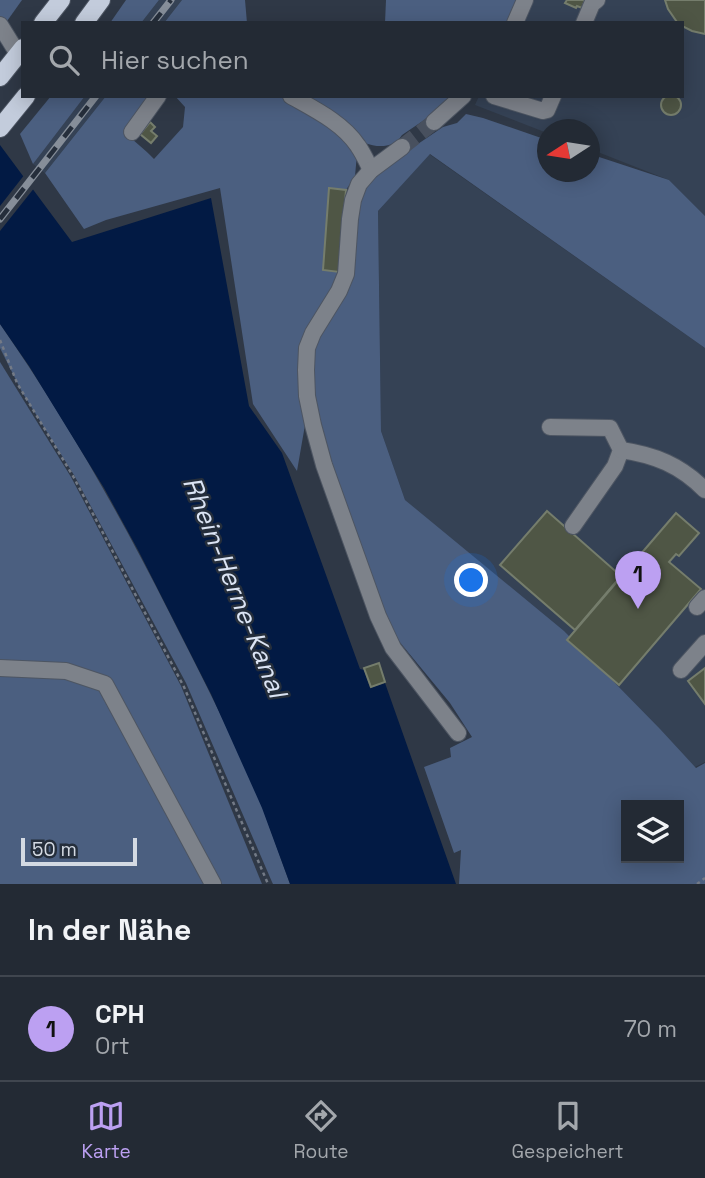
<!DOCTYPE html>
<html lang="de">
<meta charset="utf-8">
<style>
:root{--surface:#232a34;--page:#2b323c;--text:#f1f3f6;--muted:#a3a7ac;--line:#40464f;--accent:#bca0f2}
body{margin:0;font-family:"Space Grotesk",sans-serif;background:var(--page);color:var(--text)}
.controls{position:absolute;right:21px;bottom:21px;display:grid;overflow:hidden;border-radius:0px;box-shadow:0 4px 18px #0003}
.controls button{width:63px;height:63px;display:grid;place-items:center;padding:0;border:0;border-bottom:2px solid var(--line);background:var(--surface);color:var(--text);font:35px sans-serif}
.compass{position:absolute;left:537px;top:119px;width:63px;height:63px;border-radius:50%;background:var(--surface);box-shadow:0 4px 18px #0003;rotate:258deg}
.scale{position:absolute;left:21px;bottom:18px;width:116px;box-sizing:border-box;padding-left:7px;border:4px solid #d4dae3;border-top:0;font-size:19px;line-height:24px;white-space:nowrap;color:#d4dae3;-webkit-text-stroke:5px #252e3b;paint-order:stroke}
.you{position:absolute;left:472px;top:581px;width:24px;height:24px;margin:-18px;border:5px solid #fff;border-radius:50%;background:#1a73e8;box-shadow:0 0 0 10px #1a73e833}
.badge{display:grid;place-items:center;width:46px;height:46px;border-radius:50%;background:var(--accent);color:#111;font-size:23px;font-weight:700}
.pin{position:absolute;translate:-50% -58px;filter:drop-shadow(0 2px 4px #0008)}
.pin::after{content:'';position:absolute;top:37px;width:24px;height:21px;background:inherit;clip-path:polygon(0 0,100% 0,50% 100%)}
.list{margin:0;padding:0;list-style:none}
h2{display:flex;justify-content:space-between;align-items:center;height:91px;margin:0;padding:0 28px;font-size:30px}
h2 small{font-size:23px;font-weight:400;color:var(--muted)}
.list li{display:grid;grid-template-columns:46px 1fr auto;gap:21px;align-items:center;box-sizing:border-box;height:105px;padding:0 28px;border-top:2px solid var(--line)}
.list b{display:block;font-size:26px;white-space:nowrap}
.list p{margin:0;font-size:23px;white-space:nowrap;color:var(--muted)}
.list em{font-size:23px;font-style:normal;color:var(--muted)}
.icon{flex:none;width:38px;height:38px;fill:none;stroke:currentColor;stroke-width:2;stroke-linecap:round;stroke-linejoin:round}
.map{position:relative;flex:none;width:705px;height:884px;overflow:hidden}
.search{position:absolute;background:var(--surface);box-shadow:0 4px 18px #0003;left:21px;right:21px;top:21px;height:77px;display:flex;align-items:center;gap:18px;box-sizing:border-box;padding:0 24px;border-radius:0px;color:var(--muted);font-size:26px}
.sheet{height:196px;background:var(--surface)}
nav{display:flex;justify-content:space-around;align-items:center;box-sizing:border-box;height:98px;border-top:2px solid var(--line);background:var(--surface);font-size:19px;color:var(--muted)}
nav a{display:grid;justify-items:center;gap:4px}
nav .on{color:var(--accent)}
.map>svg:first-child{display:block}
.built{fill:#354255}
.green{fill:#4b5f80;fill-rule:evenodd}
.water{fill:#021a44}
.pier{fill:#2f3846}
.building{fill:#4f5645;stroke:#757d6c;stroke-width:2}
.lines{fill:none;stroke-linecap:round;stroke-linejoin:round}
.minor-tunnel{stroke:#48505e;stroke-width:16;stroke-dasharray:16 8;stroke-linecap:butt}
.minor-casing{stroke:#4d5562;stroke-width:18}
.major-casing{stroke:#4d5562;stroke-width:20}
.path{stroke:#737a86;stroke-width:2.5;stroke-dasharray:3.5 3.5;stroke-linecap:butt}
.minor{stroke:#7d828a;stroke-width:16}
.major{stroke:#c3ccdc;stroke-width:18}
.rail-casing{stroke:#868e99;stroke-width:7}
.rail{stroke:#252e3b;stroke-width:4.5;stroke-dasharray:13;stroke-linecap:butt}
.labels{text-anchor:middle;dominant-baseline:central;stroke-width:5;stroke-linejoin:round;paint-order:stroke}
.water-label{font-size:26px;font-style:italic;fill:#dbe4f4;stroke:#252e3b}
</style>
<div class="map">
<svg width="705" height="884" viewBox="0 0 705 884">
<rect width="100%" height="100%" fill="#2f3846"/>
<g class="built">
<path d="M159,0H182L164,23H141Z"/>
<path d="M520,0H705V216L669,180L590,149V130H548L547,133L475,105L479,96H682V23H510Z"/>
<path d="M85,96H106L45,173L33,164Z"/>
<path d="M429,154L705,348V762L695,767L405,500L381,431L378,211Z"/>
</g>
<g class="green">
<path d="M0,0H22L0,31Z"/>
<path d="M126,0H159L141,23H110Z"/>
<path d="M182,0H245L247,23H164Z"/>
<path d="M386,0H519L510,23H385Z"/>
<path d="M51,96H85L33,164L20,134Z"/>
<path d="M106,96H151L125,132C134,142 145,149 154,159L183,127L185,107L175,96H284L343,133L357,154L355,176L346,190L329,189L323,270L339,272L336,285L319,311L305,425L297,471L253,404L220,188L106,220L84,229L45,173Z"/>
<path d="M297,96H449L439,110L402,135C394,148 378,148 365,143Z"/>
<path d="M466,114L483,118L547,140L548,172H590V154L669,180L705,216V348L430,154L378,211L381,431L405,500L564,631L660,729L696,768L705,763V884H459L461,850L454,853L424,767L451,757L450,748L472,737L450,703L398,640L379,598L336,480L313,403L311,351L328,318L363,190L373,177L386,169L409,150L443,127L457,123ZM626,805H679V858H626Z"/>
<path d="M0,324C64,416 119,513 169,612C202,677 236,742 263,809C272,834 281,859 290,884H273L272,882L186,683L74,475L22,392L0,348Z"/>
<path d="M0,362L71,477L181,686L262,884H0Z"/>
</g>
<path class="water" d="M0,145L72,242L211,198L249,406L282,453L360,669L364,670L370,688L385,683L456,884H290L262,808L211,694L138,550L104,488L29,366L0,324Z"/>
<path class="pier" d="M25,174L35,187L0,231V206Z"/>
<g class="building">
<path d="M567,0H585L582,8L577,6L576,8L565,3Z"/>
<path d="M665,0H705V34L692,31L682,26V23L677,22L668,9Z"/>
<circle cx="671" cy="105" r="10"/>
<path d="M150,122L155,127L151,131L157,136L151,143L140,134Z"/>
<path d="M329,188L346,190L339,272L323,270Z"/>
<path d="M547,511L621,576L575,630L500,565Z"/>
<path d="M676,513L699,533L679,556L676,554L669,562L701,589L619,685L567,640Z"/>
<path d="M379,663L385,682L371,687L364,668Z"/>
<path d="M705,668V704L688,681Z"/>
</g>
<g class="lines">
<path class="minor-tunnel" d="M402,147L434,122"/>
<g class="minor-casing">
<g id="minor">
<path d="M515,23L525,0"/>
<path d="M584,23L592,4L597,0"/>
<path d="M0,25L18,54"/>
<path d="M291,96C314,109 343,123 358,146C363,153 367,162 371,170"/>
<path d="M494,96L543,111L547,110L553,96"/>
<path d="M434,122L463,96"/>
<path d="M132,132L158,96"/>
<path d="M402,147L371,170L359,184L353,200L350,219L346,274L339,291L313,333L307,348L306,370L307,396L313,425L324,465L378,616L393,648L458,733"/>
<path d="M550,427L610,428L621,450L615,466L573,526"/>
<path d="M621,450C655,455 680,465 705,490"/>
<path d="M697,607L705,598"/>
<path d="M0,668L66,671L105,684L213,884"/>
<path d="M681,670L705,643"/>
</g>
</g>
<g class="major-casing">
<g id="major">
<path d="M43,23L61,0"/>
<path d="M84,23L101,0"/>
<path d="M0,77L23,48"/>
<path d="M0,128L26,96"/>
</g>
</g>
<g class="path">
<path d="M0,340L17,383L73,476L184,687L268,884"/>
<path d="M697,884L705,878"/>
</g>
<use href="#minor" class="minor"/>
<use href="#major" class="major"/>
<g class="rail-casing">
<g id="rail">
<path d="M153,23L171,0"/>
<path d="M0,219L96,96"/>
</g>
</g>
<use href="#rail" class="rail"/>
</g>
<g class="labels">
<g class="water-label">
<text transform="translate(235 587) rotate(68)">Rhein-Herne-Kanal</text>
</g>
</g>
</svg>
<div class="controls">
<button><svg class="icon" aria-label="layers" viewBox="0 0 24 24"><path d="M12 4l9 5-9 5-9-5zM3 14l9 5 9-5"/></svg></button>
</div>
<svg class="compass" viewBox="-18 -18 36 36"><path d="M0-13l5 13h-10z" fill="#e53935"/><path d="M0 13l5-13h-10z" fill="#a3a7ac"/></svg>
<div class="scale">50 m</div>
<div class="you"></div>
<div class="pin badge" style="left:638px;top:609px">1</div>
<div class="search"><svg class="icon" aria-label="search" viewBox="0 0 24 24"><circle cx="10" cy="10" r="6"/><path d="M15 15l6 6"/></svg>Hier suchen</div>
</div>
<section class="sheet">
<h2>In der Nähe<small></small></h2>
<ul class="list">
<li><span class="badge">1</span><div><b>CPH</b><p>Ort</p></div><em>70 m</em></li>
</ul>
</section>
<nav>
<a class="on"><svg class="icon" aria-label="map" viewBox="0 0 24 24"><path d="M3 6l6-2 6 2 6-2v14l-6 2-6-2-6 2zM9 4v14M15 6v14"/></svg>Karte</a>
<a><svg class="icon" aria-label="directions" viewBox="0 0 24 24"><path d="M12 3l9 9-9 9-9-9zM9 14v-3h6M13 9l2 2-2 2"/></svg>Route</a>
<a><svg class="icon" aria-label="saved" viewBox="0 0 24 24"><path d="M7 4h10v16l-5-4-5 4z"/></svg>Gespeichert</a>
</nav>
